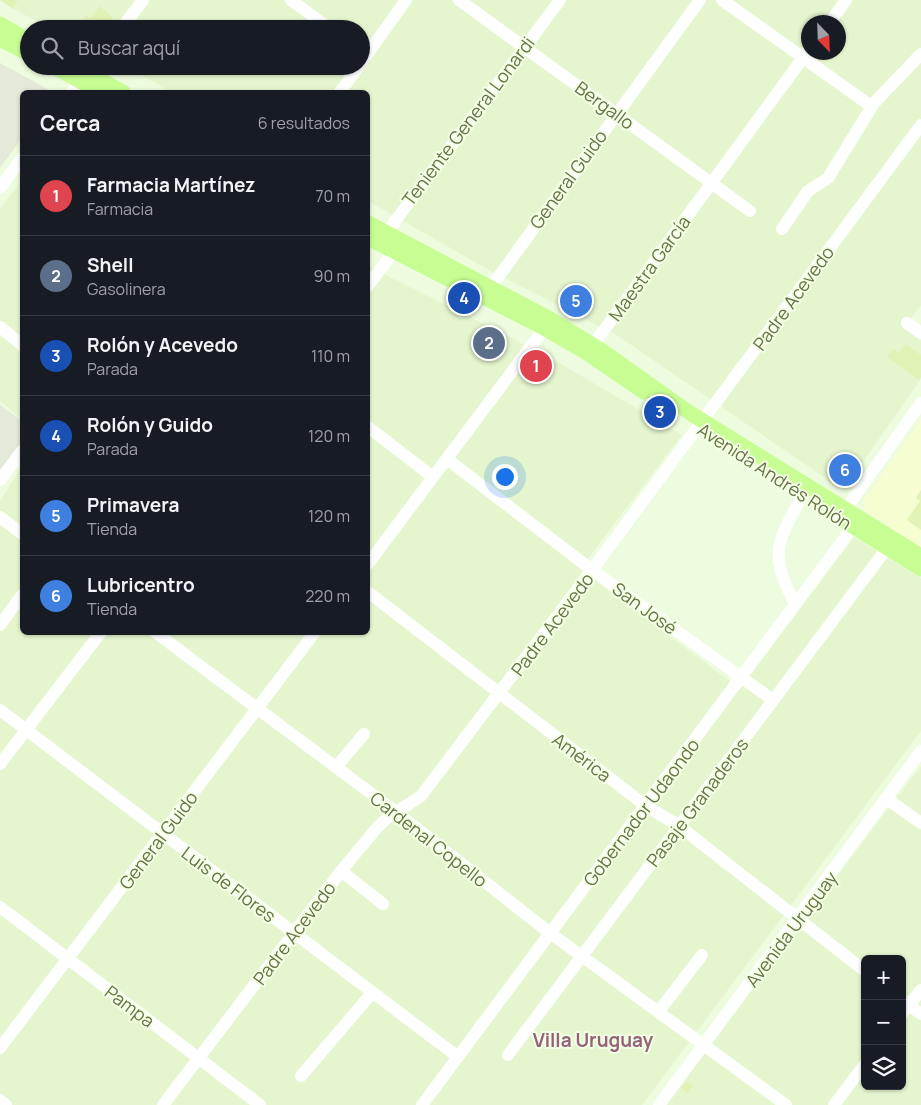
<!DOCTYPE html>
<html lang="es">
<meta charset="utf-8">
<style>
:root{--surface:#171b24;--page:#20242c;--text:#f1f3f6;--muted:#9ea1a6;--line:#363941;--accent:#0f766e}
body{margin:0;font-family:Manrope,sans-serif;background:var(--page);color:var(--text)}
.controls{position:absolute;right:15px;bottom:15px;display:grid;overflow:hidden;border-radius:8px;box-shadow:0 1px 4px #0004}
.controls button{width:45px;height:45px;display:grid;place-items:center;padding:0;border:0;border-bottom:1px solid var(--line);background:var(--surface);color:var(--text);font:25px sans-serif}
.compass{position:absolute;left:801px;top:15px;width:45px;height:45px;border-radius:50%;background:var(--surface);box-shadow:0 1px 4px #0004;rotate:157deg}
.you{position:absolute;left:504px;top:476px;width:18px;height:18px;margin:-12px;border:4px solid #fff;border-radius:50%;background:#1a73e8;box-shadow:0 0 0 8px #1a73e833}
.badge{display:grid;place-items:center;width:32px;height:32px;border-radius:50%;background:var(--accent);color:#fff;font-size:16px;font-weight:700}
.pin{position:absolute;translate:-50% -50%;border:2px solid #fff;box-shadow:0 1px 5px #0006}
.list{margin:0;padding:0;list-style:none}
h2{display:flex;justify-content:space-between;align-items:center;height:65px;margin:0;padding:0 20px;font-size:21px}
h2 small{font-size:16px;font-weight:400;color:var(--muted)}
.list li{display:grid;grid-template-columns:32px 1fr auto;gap:15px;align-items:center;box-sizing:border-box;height:80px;padding:0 20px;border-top:1px solid var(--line)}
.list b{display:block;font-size:19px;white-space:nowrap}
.list p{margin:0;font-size:16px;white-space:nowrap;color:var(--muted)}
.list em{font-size:16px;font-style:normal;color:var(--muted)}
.icon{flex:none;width:28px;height:28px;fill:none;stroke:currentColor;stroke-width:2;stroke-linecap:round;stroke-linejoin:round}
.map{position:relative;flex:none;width:921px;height:1105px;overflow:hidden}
.search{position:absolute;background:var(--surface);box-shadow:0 1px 4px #0004;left:20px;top:20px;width:350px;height:55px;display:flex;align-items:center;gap:12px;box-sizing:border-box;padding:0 18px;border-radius:28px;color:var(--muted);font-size:19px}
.panel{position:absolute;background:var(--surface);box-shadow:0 1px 4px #0004;left:20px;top:90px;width:350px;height:545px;border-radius:8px}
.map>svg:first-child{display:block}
.residential{fill:#e5f6cf;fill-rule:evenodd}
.commercial{fill:#f5fdd1}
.industrial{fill:#e4eada}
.building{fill:#e1f2b5}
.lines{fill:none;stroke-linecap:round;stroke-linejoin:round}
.minor{stroke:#fff;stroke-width:12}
.major{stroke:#c8fd94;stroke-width:15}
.labels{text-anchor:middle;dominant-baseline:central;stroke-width:4;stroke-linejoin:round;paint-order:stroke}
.street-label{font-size:18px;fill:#687246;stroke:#f2ffe4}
.neighbourhood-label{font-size:19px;font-weight:bold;fill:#966179;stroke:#f2ffe4}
</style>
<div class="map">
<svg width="921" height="1105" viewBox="0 0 921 1105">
<rect width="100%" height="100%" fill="#edfcde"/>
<g class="residential">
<path d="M18,0H921V306L903,327L921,341V379L850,480L834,484L618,336L487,269L368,201V92H172L125,66H361V29H52L13,9ZM808,22H838V52H808Z"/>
<path d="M22,179V419L0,401V209Z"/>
<path d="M368,266L544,354L682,435L580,569L740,689L854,537L921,578V731L642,1105H0V501L22,466V632H368Z"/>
<path d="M921,766V1105H665L806,917ZM865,959H902V1086H865Z"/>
</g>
<path class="commercial" d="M921,419V549L871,516L865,510L864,500Z"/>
<g class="industrial">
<path d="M0,63L53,92H22V138L0,168Z"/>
<path d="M0,405L22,421V441L0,471Z"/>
</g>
<g class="building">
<path d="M0,0H18L13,9Z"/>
<path d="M100,6L113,18L105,29H78L85,15L91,18Z"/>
<path d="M906,344L921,355V377L919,380L887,357L893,349L899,353Z"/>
<path d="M843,456L858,467L849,480L839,473L831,483L827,480Z"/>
<path d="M921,490V530L907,520L920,501L916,498Z"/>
<path d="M687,1081L693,1086L687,1093L681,1088Z"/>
</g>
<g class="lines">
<g class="minor">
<path d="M291,0L330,29"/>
<path d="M459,0L750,211"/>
<path d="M722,0L871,106"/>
<path d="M830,22L846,0"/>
<path d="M121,29L143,0"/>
<path d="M361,63L406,0"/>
<path d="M72,92L85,74"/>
<path d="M340,92L359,66"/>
<path d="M0,188L22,158"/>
<path d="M782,229L808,191L828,178L874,103L921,54"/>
<path d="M381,240L560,0"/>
<path d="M368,286L399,244"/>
<path d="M491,287L700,0"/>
<path d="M907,323L921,333"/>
<path d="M0,327L22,345"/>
<path d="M588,352L808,51"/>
<path d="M368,427L433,477"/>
<path d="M447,459L592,570L773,700"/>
<path d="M0,480L22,451"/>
<path d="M0,517L22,534"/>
<path d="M840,517L921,403"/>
<path d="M368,564L549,322"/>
<path d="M368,592L646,806L679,826L865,971"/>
<path d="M795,604C768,552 777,543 803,494"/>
<path d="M0,625L22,595"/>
<path d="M155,632L396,812L550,933L786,1105"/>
<path d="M0,710L458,1057"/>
<path d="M0,764L101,632"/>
<path d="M336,767L364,734"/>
<path d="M887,799L921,823"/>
<path d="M341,871L383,904"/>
<path d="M0,907L260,1105"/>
<path d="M902,1000L921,1014"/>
<path d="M659,1011L702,955"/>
<path d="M902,1014L921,990"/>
<path d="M0,1048L315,632"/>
<path d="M508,1055L887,548"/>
<path d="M301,1076L372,993"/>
<path d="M0,1100L6,1105"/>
<path d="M163,1105L341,871L375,830L386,819L421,796L592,570L921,125"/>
<path d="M422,1105L858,520"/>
<path d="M659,1105L921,751"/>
<path d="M834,1105L865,1064"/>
</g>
<g class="major">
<path d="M0,24L29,41"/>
<path d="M0,39L29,54"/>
<path d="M52,66L100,92"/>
<path d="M75,66L123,92"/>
<path d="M368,223L550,319L604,352L690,413L921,556"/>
<path d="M368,238L544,328L587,353L644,392"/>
<path d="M844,521L921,569"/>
</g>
</g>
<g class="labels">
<g class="street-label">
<text transform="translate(605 105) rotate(36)">Bergallo</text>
<text transform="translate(468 121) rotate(-53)">Teniente General Lonardi</text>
<text transform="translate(568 179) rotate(-54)">General Guido</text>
<text transform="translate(649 268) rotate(-54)">Maestra García</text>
<text transform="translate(793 298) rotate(-54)">Padre Acevedo</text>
<text transform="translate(775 476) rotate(33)">Avenida Andrés Rolón</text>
<text transform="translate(645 608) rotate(36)">San José</text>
<text transform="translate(552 624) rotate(-53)">Padre Acevedo</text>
<text transform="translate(582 757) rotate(37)">América</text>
<text transform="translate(697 802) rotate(-53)">Pasaje Granaderos</text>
<text transform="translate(641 812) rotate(-53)">Gobernador Udaondo</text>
<text transform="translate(429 839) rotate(38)">Cardenal Copello</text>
<text transform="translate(158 840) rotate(-53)">General Guido</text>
<text transform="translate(229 884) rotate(37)">Luis de Flores</text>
<text transform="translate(791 929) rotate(-53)">Avenida Uruguay</text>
<text transform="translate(294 933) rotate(-53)">Padre Acevedo</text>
<text transform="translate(130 1006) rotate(37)">Pampa</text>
</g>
<g class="neighbourhood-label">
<text x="593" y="1040">Villa Uruguay</text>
</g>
</g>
</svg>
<div class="controls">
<button>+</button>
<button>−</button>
<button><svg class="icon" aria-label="layers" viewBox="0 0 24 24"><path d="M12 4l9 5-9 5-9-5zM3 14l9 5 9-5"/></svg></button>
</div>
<svg class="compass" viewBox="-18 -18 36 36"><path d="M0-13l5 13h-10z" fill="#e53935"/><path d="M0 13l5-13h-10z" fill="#9ea1a6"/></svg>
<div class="you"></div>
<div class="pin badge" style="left:536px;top:366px;background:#e0444e">1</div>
<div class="pin badge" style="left:489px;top:343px;background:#5c6f8a">2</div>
<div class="pin badge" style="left:660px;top:412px;background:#1a4fb4">3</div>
<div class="pin badge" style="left:464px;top:298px;background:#1a4fb4">4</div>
<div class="pin badge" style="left:576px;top:301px;background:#3f7fe0">5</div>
<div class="pin badge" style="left:845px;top:470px;background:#3f7fe0">6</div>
<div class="search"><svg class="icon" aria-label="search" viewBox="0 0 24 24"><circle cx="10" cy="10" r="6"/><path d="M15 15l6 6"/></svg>Buscar aquí</div>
<section class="panel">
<h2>Cerca<small>6 resultados</small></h2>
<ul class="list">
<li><span class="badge" style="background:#e0444e">1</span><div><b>Farmacia Martínez</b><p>Farmacia</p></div><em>70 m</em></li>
<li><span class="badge" style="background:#5c6f8a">2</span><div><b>Shell</b><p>Gasolinera</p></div><em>90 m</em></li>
<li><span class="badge" style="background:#1a4fb4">3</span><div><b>Rolón y Acevedo</b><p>Parada</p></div><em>110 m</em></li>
<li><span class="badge" style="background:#1a4fb4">4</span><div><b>Rolón y Guido</b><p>Parada</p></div><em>120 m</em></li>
<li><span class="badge" style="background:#3f7fe0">5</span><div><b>Primavera</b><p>Tienda</p></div><em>120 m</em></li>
<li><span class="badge" style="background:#3f7fe0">6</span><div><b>Lubricentro</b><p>Tienda</p></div><em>220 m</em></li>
</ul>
</section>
</div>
